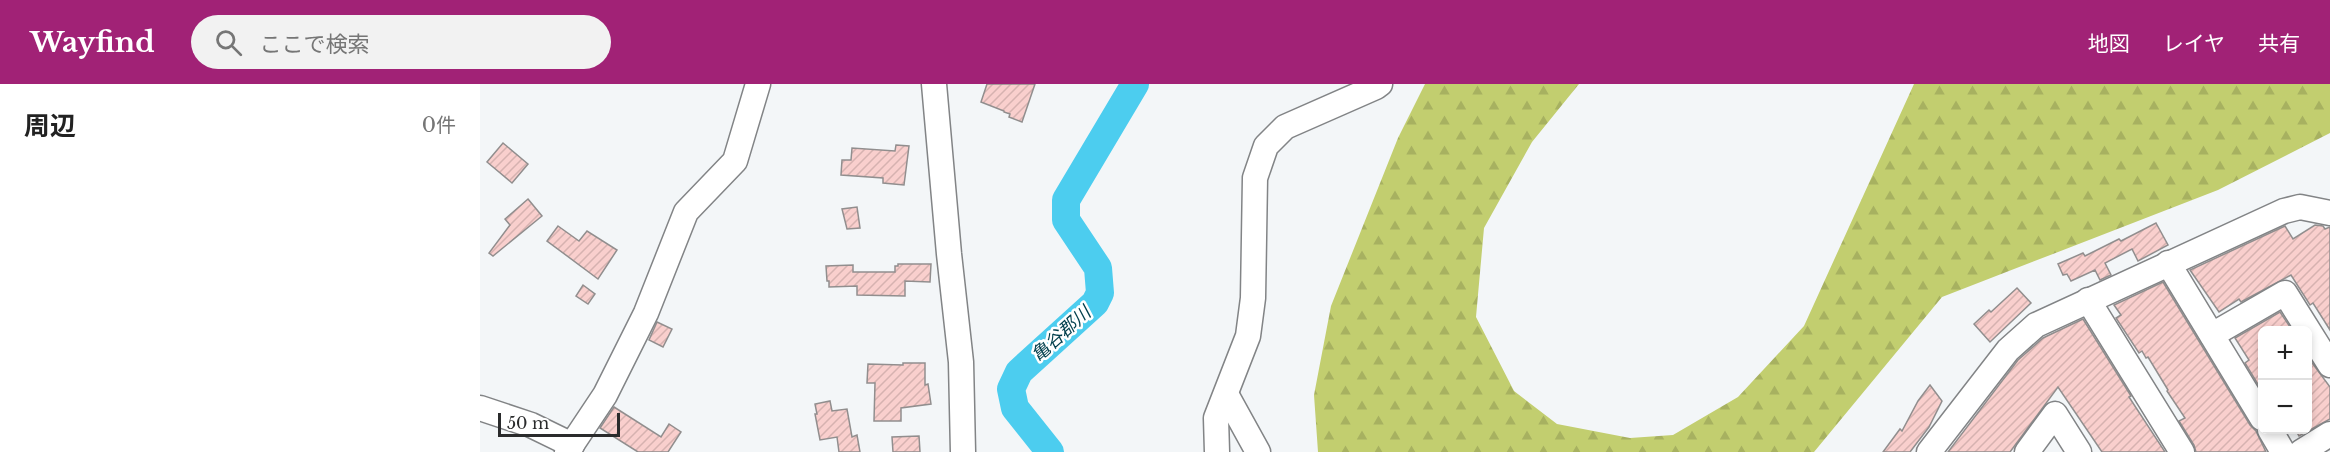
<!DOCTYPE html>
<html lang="ja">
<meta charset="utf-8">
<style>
:root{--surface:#fff;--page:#f2f2f2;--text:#222;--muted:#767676;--line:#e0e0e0;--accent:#a12276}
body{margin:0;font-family:"Libre Baskerville","Noto Sans JP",serif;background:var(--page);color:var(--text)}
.controls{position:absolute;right:18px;bottom:18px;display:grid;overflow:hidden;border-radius:9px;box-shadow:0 3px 9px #0003}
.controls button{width:54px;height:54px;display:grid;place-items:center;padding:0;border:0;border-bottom:2px solid var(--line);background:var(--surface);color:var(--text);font:30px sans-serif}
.scale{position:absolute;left:18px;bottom:15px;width:122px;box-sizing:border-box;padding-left:6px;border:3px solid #2a2b2c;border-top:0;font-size:16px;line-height:21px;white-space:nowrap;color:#2a2b2c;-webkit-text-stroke:4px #fff;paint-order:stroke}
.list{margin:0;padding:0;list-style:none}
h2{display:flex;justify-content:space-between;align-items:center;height:78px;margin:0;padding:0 24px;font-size:26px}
h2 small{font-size:20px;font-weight:400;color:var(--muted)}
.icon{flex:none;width:33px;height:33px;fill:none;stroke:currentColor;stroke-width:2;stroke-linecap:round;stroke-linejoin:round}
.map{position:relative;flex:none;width:1850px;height:368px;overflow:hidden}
header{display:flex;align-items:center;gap:36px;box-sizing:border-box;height:84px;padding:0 30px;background:var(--accent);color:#fff}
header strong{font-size:28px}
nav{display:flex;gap:33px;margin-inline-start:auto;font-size:21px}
.search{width:420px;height:54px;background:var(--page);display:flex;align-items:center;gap:15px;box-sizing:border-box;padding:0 21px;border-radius:33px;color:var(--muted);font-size:22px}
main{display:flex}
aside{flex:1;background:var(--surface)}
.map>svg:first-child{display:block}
.forest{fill:url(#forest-firs)}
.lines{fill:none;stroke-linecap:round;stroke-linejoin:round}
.river{stroke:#4ccdef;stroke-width:28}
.building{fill:url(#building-hatch);stroke:#918e8e;stroke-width:1.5}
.minor-casing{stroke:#828486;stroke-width:27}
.minor{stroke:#fff;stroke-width:24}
.labels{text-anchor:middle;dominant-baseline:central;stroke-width:5;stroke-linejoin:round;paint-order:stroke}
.water-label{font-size:18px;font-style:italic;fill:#003e4c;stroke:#fff}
</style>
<header>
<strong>Wayfind</strong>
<div class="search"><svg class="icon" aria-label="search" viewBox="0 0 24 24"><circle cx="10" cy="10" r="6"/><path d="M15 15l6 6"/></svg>ここで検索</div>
<nav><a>地図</a><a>レイヤ</a><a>共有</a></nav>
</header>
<main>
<aside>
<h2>周辺<small>0件</small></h2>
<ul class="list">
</ul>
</aside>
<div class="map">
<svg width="1850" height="368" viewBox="0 0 1850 368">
<defs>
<pattern id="forest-firs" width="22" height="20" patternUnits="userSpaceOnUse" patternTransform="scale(1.5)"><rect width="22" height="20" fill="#c2ce6f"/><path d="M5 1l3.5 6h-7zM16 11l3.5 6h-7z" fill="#a7b160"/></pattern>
<pattern id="building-hatch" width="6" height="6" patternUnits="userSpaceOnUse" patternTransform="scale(1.5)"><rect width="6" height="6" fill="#f9cfcd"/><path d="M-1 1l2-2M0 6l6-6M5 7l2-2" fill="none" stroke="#d6b2b0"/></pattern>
</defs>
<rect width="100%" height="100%" fill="#f3f6f8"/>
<path class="forest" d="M945,0H1099L1052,58L1004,144L996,233L1034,307L1077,340L1150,354L1193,351L1258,313L1324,242L1434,0H1850V49L1738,106L1462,213L1334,368H838L834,311L851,222L918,54Z"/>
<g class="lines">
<path class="river" d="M570,368L535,324L531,305L539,288L615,219L620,209L618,184L586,136V116L655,0"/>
</g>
<g class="building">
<path d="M507,0H555L542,38L529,33L530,30L524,28V27L501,18Z"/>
<path d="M23,59L48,80L32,99L7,78Z"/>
<path d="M416,61L429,62L424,101L403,99V94L361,91L362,76H371L372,64L415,67Z"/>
<path d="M48,115L62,132L13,172L9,169L30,141L25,135Z"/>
<path d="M377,123L380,144L367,145L362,125Z"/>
<path d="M1676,139L1688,161L1658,177L1652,165L1625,179L1631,191L1620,196L1615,186L1591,197L1587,190L1583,191L1578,180L1603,169L1605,172L1639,155L1641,157Z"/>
<path d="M1835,141L1843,142L1845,145L1850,143V246L1833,219L1830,221L1811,191L1761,218L1759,215L1739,228L1710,186L1805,142L1813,155Z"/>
<path d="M78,142L99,157L107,147L137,166L118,195L67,157Z"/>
<path d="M418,180H451L450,198L425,197V212L377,211V202L349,203V197H347L346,182L373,181V188H415V182H418Z"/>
<path d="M1683,198L1770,341L1776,347L1786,368H1716L1714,361L1699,337L1705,334L1687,307L1688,306L1668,273L1666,274L1662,267L1659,269L1636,234L1641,231L1634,221Z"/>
<path d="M103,201L115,210L108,220L96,212Z"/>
<path d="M1537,204L1551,219L1510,258L1494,240L1509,226L1511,228Z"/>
<path d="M1800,228L1812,246H1782V307L1765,279L1769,276L1755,254Z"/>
<path d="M1603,235L1651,312L1649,313L1685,368H1622L1578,303L1530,368H1468L1538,276L1563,254Z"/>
<path d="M177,238L192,245L183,263L169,256Z"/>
<path d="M1827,272L1850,303V335L1819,352L1815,345H1827Z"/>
<path d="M423,279H445V301L448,300L451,320L421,324V337H394L395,299H387L388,280L423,281Z"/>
<path d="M1450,301L1462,317L1449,343L1430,368H1403L1420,345L1422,347L1438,317Z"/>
<path d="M350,317L352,327L367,325L372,353L377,351L380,368H359L357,353L340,356L335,330H337L335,320Z"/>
<path d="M134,323L181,353L189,340L201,348L188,368H158L120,344Z"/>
<path d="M439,352L440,368H413L412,353Z"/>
</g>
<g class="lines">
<g class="minor-casing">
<g id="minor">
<path d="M454,0L469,170L481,278L483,368"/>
<path d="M1688,179L1782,334"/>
<path d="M1608,216L1702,368"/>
<path d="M1732,251L1805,209L1850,281"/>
<path d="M746,310L778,368"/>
<path d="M0,324L51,341L92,361"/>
<path d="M1790,346L1803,368"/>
<path d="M87,368L125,311L166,229L206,128L255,77L278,0"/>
<path d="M737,368L736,334L768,252L773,214L775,94L786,62L805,43L896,3L900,0"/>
<path d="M1449,368L1528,266L1556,241L1804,127L1820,123L1850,129"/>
<path d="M1547,368L1575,330L1599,368"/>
<path d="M1821,368L1850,350"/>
</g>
</g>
<use href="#minor" class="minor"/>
</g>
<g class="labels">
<g class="water-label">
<text transform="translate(581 250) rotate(-42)">亀谷郡川</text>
</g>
</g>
</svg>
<div class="controls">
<button>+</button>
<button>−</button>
</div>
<div class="scale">50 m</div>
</div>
</main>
